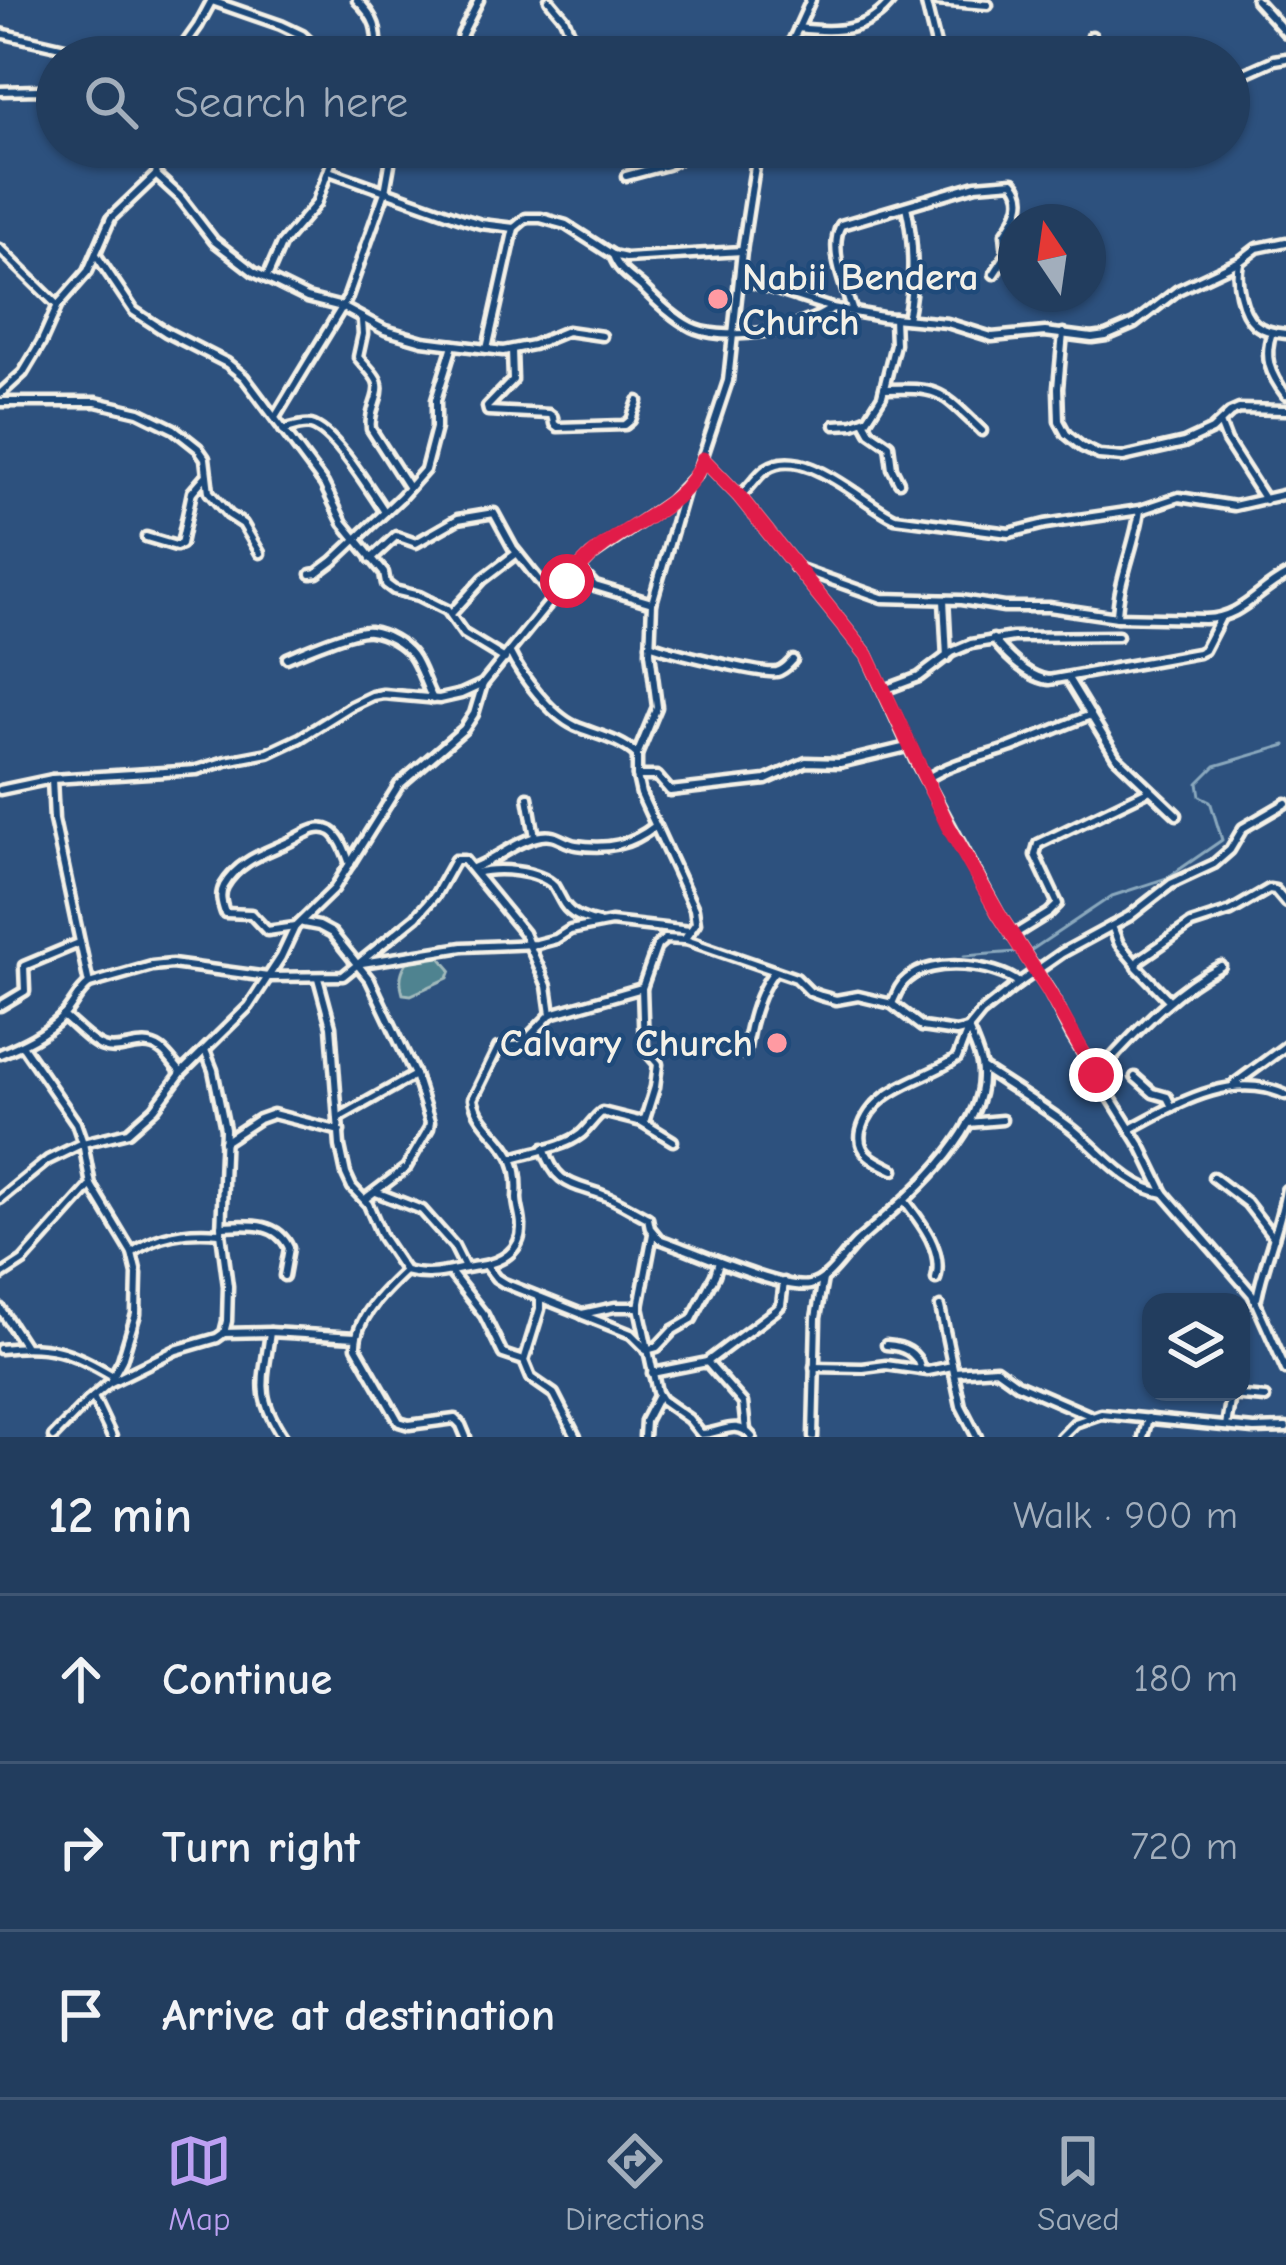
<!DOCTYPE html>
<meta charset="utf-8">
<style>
:root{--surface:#223d5e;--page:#2a4464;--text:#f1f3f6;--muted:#a2aebc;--line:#3f5673;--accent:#bca0f2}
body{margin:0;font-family:"Comic Neue",sans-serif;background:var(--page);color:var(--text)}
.controls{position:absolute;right:36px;bottom:36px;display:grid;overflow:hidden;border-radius:24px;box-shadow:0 3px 9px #0004}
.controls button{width:108px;height:108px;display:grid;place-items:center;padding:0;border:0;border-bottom:3px solid var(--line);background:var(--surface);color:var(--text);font:60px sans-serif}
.compass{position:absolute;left:998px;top:204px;width:108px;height:108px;border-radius:50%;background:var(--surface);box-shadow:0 3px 9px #0004;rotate:347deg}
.stop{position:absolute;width:36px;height:36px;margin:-27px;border:9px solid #e11d48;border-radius:50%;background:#fff}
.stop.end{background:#e11d48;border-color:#fff;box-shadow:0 3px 12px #0008}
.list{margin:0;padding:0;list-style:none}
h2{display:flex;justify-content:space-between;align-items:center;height:156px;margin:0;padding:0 48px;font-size:51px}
h2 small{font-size:39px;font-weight:400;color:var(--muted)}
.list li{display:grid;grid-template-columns:78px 1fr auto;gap:36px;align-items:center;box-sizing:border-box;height:168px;padding:0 48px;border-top:3px solid var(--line)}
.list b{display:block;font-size:45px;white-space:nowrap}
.list em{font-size:39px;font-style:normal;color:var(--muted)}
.icon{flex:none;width:66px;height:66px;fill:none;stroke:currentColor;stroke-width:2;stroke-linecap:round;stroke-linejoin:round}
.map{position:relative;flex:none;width:1286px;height:1437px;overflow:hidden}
.search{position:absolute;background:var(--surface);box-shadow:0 3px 9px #0004;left:36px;right:36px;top:36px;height:132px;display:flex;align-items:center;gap:30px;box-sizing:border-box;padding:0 42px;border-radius:66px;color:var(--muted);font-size:45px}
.sheet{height:660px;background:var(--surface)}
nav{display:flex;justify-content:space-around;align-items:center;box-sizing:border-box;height:168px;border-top:3px solid var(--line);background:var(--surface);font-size:33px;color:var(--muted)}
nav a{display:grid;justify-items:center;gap:6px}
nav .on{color:var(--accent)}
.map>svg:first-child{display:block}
.green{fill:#4f8390;stroke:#a2babc;stroke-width:3}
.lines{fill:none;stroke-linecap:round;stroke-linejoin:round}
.stream{stroke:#8aa8bd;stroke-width:3}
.minor-casing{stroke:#f4f1e8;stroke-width:15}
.minor{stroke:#1f4a7a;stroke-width:6}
.route{stroke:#e11d48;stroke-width:15}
.poi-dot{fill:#ff9aa2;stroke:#1f4a7a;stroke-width:4.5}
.labels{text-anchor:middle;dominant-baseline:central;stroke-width:9;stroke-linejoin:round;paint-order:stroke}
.poi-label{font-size:39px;font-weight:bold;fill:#f4f1e8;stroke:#1f4a7a;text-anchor:start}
</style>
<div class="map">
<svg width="1286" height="1437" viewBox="0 0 1286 1437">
<rect width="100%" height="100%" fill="#2d517e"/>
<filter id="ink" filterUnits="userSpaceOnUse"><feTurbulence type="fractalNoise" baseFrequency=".00833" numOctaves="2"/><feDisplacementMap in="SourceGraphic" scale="24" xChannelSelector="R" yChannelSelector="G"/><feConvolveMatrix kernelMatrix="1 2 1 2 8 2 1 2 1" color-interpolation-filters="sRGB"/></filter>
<g filter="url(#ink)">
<path class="green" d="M438,955L451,970L448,978L411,995L403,994C399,980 400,971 409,959Z"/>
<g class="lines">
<path class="stream" d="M964,956L1030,951L1112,896L1167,878L1222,840L1210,801L1200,796L1198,783L1215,766L1286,745"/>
<g class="minor-casing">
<g id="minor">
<path d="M357,0C377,19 377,29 378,55"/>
<path d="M549,0L564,18L580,57"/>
<path d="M924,0L988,5"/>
<path d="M925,0L939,57"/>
<path d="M1256,0L1286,33"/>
<path d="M212,1L281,25L302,35L319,51L328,54L378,56"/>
<path d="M798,28C836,33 868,32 892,0"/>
<path d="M0,33L104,57"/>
<path d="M1092,36L1098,57"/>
<path d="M176,57L198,26L212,0"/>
<path d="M457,57L462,34L479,0"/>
<path d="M785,57L811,0"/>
<path d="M1229,80L1274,60L1286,58"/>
<path d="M0,91L38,90L57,93"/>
<path d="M329,171L464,219L481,224L514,228L526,218H541L566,225L613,255L626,258L742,251"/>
<path d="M156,175L180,197L214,241L254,272L307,298L342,307L385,330L423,341L503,351L533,345L567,331L602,336"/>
<path d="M626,176L667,165L701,147"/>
<path d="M906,206C914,241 915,283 907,319"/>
<path d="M0,249L57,305"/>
<path d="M613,255C619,272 631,277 644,289C656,301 680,323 696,329C730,342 803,330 832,308"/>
<path d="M97,256L134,311L166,332L227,363L244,377L324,484L343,523L384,573L386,584L394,590L419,596L447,610L464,634L505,659"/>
<path d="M1239,263C1235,280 1241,312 1255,324C1263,331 1276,333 1286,334"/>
<path d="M267,277L281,245L316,204L337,147"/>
<path d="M739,278L832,308L882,317L947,323L992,337L1045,332L1092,338L1106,336L1134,324L1178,290L1240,261L1257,248L1286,242"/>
<path d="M853,312C845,287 828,249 841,225L976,185L1013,182C1029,199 1016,218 1005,234L1007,254L994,274"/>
<path d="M894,318L895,344L882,396L865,423L870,432L889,445L892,468L899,482"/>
<path d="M362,321L363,334L358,357C363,364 377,376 378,384C381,397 368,411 371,429L409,488"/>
<path d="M1272,332C1263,358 1270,374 1286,395"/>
<path d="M1063,333L1058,388L1059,421L1066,434L1082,447L1099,455L1123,457L1184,443L1212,430L1230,413L1239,409L1286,410"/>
<path d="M487,349L514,228"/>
<path d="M512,350L513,380L487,407L488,411L549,414L553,417L554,424L558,427L625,425L631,420L638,401"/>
<path d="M884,389C942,387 941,392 982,431"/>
<path d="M0,394L23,373L41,343L58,305L88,271L111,218L156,175L160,147"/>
<path d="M0,402H96L139,412L174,429L198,448L205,458L209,492L229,515L243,524L260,553"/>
<path d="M276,416L347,299L385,192L393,147"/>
<path d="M1220,423L1227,441L1265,500"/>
<path d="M835,425L853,424L866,419"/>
<path d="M283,430C291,428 303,423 311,425C335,431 371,492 385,512"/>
<path d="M703,459L739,496L867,655L915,760L998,913L1049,991L1072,1036L1142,1148L1164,1193L1252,1294L1286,1370"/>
<path d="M739,496C750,489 755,477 766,469C804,443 862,503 895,518L1009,533L1045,524L1140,510L1179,497L1234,506L1286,494"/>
<path d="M146,537L176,546L181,544L192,492L205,477"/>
<path d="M371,559L396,536L416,543L458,519L494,513L513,548L553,598"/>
<path d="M795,567L882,598L961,600L1004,607H1049L1117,617L1205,619C1241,618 1257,591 1286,576"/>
<path d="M311,574L317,573L333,561L401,497L425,470L436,428V400L453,345"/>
<path d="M944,600L947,657"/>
<path d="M652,603L684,492"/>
<path d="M451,614L483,579L517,553"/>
<path d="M1117,617C1118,580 1135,546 1140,510"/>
<path d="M993,639C1007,656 1027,677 1049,680L1198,653L1204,650L1220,619"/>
<path d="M650,644C667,651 762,675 777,672C785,670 788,665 793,660"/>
<path d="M510,653C521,676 551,715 575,726C596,735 620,739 637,755"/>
<path d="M287,658C303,651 355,629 370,631C385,633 403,643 412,655C421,667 425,685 433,699"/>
<path d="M1068,678L1116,757L1177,815"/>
<path d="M884,690L919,677L952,652L971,644L1013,637L1118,636"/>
<path d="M637,776H657L670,791L766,780L806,762L840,763L907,747"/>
<path d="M52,779L54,820L89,984"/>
<path d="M927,779C952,762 981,758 1009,748C1036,738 1063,725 1091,715"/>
<path d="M0,790L52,779L197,770L226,761L268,753L300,738L351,706L372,696L383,694L439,699L461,694L483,684L567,581L591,556L670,502L697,474L728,381L742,251L758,147"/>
<path d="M528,797L535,837"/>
<path d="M473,868C496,860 517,840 541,836C556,833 563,843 576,845C607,850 631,845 655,826"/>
<path d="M476,873C497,867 538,870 554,886C556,889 562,901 564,904C572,916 584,919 598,923"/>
<path d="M303,923L319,926L332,933L370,980L415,1075L430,1122L429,1128L406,1168L365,1199"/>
<path d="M1112,926L1119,944L1135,963"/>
<path d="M295,927L267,931L251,914L225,913C222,904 219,895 224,886C240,858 270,852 295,839C306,833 318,824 331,831C341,837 346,853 350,864"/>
<path d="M1012,936L1049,913L1058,904L1035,855L1038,844L1150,790"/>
<path d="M686,940L796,978L810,992L821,996L836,1000L858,996L892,1004L922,1027L956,1032L968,1029L957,1058C926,1080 872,1087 861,1131C856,1154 877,1162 894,1170"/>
<path d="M362,963L463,947L537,944L556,939L570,930L611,922L690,931"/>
<path d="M318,978L331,1026L340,1146L346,1174L352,1187L368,1204L382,1237L405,1271"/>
<path d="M1169,1000L1137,967L1139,960L1191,924L1231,911L1269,889L1275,890L1286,903"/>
<path d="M892,1004C896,995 899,985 907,979C931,957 995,964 1019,983"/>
<path d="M0,1006L25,991L24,966L79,943"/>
<path d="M551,1014L642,988"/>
<path d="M63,1016C75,1025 89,1042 103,1047C122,1054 142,1036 161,1050C169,1056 174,1065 181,1072"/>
<path d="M22,1045L76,1123L83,1143L91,1185L132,1253L137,1274L136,1314L122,1360L111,1380"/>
<path d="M0,1054C22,1045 46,1034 63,1016C73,1006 77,993 89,984L152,966L172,964L268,977L343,976L416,917L436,894L455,860H464L524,933L547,986L551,1014L521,1045L498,1048L473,1099C478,1125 504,1138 513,1161C518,1173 518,1185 517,1198C517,1207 521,1216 521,1226C522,1251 501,1263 479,1266C452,1269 433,1279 405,1271C385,1290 355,1318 356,1347L399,1422L409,1425L455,1419L461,1425L466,1437"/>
<path d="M745,1054C749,1027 756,994 774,972"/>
<path d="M982,1068C1011,1087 1042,1106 1070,1127C1099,1149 1127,1188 1164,1193"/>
<path d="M1096,1075C1135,1034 1170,992 1221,966"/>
<path d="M1135,1077L1153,1093L1167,1097L1172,1107"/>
<path d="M1234,1084L1286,1046"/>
<path d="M340,1117L415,1075"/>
<path d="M642,1122L673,1141"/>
<path d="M968,1123L1002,1120"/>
<path d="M1130,1129C1177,1104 1232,1070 1286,1095"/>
<path d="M224,1142L259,1119L273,1114L340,1131"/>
<path d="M544,1148C556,1185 570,1183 603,1195C619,1201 634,1211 648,1218L650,1228L659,1239C689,1249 783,1291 810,1285C829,1281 843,1255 857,1242C901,1203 993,1131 981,1064C978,1052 973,1040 968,1029L981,1013L1019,983L1062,953L1130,916L1171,884L1214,864L1230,850L1243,828L1286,803"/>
<path d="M513,1158C534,1151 563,1148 581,1134C589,1127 594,1118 602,1112L638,1121L645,1119L655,1087L658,1064L644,1048L642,988L657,946L665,939L684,940L696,923L694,909L641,794L637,776V755L657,707L650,652L652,603L595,586L579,569"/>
<path d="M1213,1177L1247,1203L1274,1238"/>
<path d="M376,1192L422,1210L454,1246L465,1268"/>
<path d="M0,1199L48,1160L83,1143L128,1132L155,1108L182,1072L249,1006L281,957L295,927L334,889L399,785L464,729L474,714L483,684"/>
<path d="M905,1201C922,1223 944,1251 936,1279"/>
<path d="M221,1226C247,1225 277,1221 289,1248L284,1276"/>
<path d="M132,1253C158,1234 187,1230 219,1233"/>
<path d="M486,1265L496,1278L504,1283L582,1314L615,1307H639L657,1392L662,1400L689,1419L701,1434C721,1434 736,1418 752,1437"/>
<path d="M451,1273L484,1315L503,1354L524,1361"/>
<path d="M0,1276L23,1261L91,1185"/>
<path d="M540,1298V1309L524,1361L531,1378L554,1394L576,1437"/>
<path d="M1257,1298C1264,1261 1280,1227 1286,1190"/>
<path d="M639,1307L653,1234"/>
<path d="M940,1307L961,1406L977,1437"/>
<path d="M0,1308L24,1345"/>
<path d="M583,1315L631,1334L644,1347"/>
<path d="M270,1332C264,1381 254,1393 283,1437"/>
<path d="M224,1333L270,1332L356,1337"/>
<path d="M886,1345C902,1346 916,1351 920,1367"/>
<path d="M0,1349C49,1343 71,1351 113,1376"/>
<path d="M646,1350L657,1347L673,1330L692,1319L715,1275L719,1262"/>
<path d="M707,1362L743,1403L746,1430"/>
<path d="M814,1367L863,1368L886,1365L928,1371L952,1366"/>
<path d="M954,1372L996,1369L1017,1384L1091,1416"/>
<path d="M652,1373L707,1362L776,1310L781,1305L784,1282"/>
<path d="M93,1397L112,1437"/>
<path d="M1226,1426L1231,1395L1265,1398"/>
<path d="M53,1437L87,1402L109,1383L176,1350L217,1338L224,1333L227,1321L228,1286L221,1233L225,1129L213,1070L205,1050"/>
<path d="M644,1437L645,1421L658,1396"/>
<path d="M813,1437L816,1318L823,1279"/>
<path d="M1061,1437L1075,1423L1101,1414L1254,1429L1286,1428"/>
<path d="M1143,1437L1148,1418"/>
</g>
</g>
<use href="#minor" class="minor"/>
</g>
</g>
<g class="lines" filter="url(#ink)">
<path class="route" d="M567,581C578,569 589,556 602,547C637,520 688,504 703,459L739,496L867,655L948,826L998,913L1049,992L1096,1075"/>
</g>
<g class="poi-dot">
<circle cx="718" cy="299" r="12"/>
<circle cx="777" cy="1043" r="12"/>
</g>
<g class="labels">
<g class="poi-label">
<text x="742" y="277">Nabii Bendera<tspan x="742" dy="45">Church</tspan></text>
<text x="753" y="1043" text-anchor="end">Calvary Church</text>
</g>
</g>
</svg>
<div class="controls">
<button><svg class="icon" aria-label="layers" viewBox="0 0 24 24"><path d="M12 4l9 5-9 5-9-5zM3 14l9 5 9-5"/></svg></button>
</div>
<svg class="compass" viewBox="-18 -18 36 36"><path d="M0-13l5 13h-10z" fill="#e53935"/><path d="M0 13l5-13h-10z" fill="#a2aebc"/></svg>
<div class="stop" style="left:567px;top:581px"></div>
<div class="stop end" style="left:1096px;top:1075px"></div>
<div class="search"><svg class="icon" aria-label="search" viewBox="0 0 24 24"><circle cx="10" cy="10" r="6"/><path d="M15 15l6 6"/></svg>Search here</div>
</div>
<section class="sheet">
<h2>12 min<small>Walk · 900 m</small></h2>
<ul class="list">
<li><svg class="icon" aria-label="ahead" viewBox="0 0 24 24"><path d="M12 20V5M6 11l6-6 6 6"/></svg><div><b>Continue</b></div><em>180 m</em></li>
<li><svg class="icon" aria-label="right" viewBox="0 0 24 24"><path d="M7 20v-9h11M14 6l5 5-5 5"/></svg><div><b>Turn right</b></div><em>720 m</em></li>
<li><svg class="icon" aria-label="arrive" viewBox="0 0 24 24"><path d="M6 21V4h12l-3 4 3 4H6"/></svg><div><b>Arrive at destination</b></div></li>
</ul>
</section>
<nav>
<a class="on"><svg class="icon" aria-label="map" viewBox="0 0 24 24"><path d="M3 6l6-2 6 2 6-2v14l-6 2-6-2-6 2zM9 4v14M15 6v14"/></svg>Map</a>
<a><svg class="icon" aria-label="directions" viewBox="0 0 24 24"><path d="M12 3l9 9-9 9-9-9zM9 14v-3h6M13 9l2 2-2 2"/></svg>Directions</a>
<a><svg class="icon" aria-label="saved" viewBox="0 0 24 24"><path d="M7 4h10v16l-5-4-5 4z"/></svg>Saved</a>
</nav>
